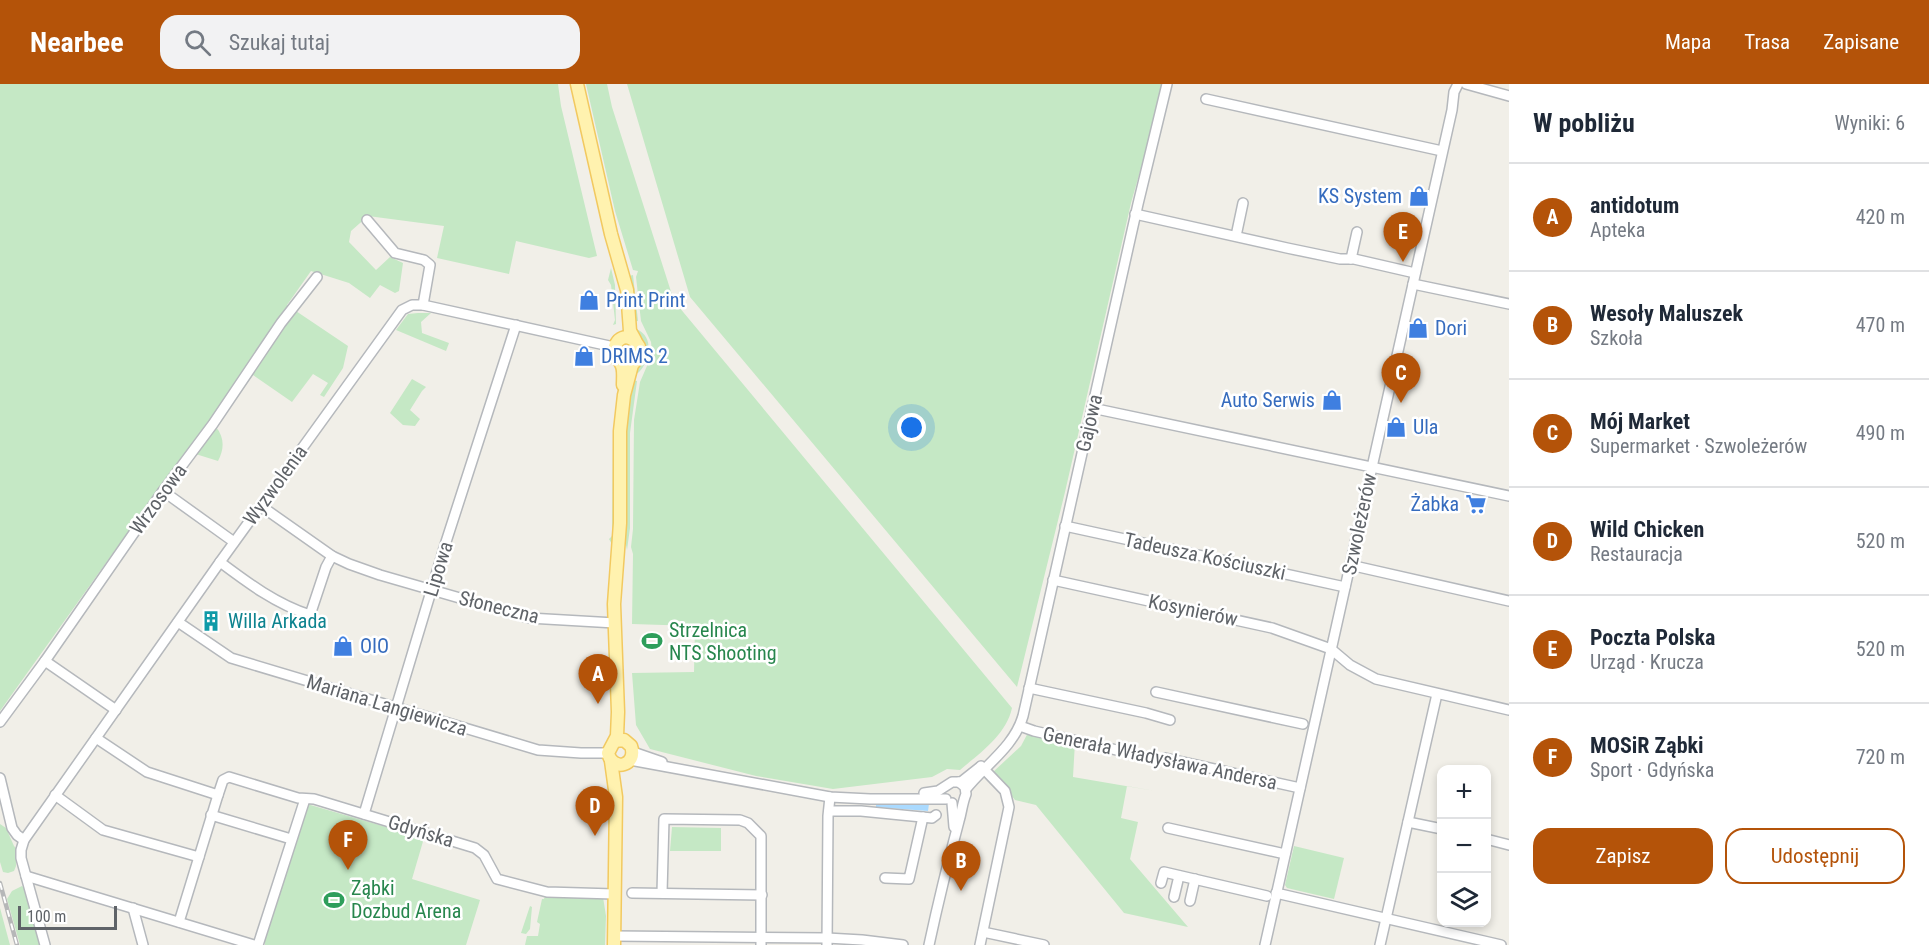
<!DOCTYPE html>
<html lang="pl">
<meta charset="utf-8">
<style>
:root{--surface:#fff;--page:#f2f2f3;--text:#1f2937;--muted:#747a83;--line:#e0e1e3;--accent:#b45309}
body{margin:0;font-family:"Roboto Condensed",sans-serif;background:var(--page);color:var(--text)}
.controls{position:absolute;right:18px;bottom:18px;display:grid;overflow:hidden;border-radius:12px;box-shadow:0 3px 9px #0003}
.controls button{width:54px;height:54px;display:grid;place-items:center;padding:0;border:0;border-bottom:2px solid var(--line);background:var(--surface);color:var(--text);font:30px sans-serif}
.scale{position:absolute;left:18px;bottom:15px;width:99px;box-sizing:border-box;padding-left:6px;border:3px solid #5f6368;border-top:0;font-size:16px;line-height:21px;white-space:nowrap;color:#5f6368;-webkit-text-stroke:4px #fff;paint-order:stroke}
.you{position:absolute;left:912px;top:344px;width:21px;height:21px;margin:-15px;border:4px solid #fff;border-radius:50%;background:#1a73e8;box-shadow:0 0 0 9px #1a73e833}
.badge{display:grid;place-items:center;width:39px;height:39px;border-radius:50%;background:var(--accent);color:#fff;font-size:20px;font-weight:700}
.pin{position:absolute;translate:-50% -50px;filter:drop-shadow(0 2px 3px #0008)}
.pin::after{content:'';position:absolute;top:32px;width:21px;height:18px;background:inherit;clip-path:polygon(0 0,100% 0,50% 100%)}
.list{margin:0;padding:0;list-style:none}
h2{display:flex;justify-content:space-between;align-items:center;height:78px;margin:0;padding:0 24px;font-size:26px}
h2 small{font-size:20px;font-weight:400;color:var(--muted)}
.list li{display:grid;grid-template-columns:39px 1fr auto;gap:18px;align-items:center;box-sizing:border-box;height:108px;padding:0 24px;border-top:2px solid var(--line)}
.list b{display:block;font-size:22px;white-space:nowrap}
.list p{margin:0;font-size:20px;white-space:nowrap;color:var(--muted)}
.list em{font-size:20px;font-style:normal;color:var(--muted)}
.actions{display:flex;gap:12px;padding:18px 24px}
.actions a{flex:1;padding:14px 0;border:2px solid var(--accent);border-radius:18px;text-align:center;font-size:21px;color:var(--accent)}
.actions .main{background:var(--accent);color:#fff}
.icon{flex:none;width:33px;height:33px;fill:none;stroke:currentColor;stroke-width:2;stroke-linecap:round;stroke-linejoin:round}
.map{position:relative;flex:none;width:1509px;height:861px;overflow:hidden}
header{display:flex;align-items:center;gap:36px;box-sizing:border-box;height:84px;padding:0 30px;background:var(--accent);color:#fff}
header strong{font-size:28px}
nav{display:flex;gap:33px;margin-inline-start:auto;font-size:21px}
.search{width:420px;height:54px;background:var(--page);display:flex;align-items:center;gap:15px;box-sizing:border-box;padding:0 21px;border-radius:18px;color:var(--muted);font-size:22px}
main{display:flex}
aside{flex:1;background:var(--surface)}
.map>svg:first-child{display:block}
.green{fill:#c5e8c5}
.water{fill:#aadaff}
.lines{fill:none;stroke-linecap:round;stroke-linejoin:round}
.minor-casing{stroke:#b5b8bc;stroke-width:12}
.major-casing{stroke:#f2c960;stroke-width:15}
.minor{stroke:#fff;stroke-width:9}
.major{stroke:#fff2af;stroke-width:12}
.rail-casing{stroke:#b6b7b8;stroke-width:4.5}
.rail{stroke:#fff;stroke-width:2;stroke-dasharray:7;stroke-linecap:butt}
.labels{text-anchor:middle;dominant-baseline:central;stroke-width:5;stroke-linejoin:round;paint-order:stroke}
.shop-label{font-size:20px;fill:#366cbe;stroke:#fff;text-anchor:start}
.street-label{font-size:20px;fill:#5f6368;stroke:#fff}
.culture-label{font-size:20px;fill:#0d838f;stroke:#fff;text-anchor:start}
.leisure-label{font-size:20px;fill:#27864d;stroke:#fff;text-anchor:start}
</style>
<header>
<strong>Nearbee</strong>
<div class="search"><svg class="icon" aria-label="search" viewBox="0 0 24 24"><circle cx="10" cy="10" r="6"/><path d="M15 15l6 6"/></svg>Szukaj tutaj</div>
<nav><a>Mapa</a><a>Trasa</a><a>Zapisane</a></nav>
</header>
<main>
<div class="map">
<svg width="1509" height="861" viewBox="0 0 1509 861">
<rect width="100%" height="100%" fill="#f1efe8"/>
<g class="green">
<path d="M0,0H558L561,22L597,172L589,174L516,157L509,190L437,174L444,142L368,132L351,147L349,158L376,186L390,173L403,179L399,207L395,209L380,201L370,214L349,199L311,187L287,221L348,262L343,284L324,313L320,311L328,299L313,290L292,318L253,291L216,343C225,354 224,366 218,377L186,367L0,627Z"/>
<path d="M586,0H607L612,23L674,217L1012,624C1006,651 980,669 960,686L947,685L932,693L833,705L756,692L650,665L636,641L632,589L694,588L695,542L632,540L633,470L631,463L633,445L634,336L640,298L650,275L652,267L651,258L641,237L636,193L638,187L633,186L615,127Z"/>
<path d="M627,0H1162L1143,77L1131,119L1065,408L1017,603L690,213Z"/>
<path d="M611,184L615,201L616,240L613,241L615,236L611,201L608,196Z"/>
<path d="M633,191L638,237L632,238L629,192Z"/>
<path d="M418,229H431L421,238L422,249L449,259L446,267L396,246L408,230Z"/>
<path d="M636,245C655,252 650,278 638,289H633Z"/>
<path d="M412,295L426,303L422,307L410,326L420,335L415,342L403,341L390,329Z"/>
<path d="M631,296L637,297L630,349V444L627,466L624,451V354Z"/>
<path d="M613,348H615L616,439L613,462L609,455L612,452Z"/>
<path d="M1030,645L1075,658L1073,693L1155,707L1127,702L1121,734L1138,738L1130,775L1188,843L1124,829L1036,721L1015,716L993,688L1021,662Z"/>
<path d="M307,720L424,754L412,795L480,816L466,861H265V857L262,856Z"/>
<path d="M0,740L6,744L14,762L16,764V782L14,787L8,789L3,788L0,778Z"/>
<path d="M672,743L721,744V767H670Z"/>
<path d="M1294,762L1344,774L1334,815L1287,804L1285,801Z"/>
<path d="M22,802L25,805L40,861H20L7,815L12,807Z"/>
<path d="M545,812L603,813L606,832L605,861H525L527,852H538L540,840L537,838L542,815H544Z"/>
<path d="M530,822L532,823L530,845L526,850L521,849Z"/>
<path d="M0,824L10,861H0Z"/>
</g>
<path class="water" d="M876,720H929L928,727L876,723Z"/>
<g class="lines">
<g class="minor-casing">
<g id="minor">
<path d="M1466,0L1509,12"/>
<path d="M1206,15L1442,67"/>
<path d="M1135,130L1287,164L1340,175H1354L1415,189"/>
<path d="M367,136L395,169L424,176L430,181L423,221"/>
<path d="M1236,152L1243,119"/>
<path d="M1351,175L1357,148"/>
<path d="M1413,200L1509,220"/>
<path d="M1092,324L1509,412"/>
<path d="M163,407L234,458"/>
<path d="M261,422L332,472L349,480L380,491L529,534L615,539"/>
<path d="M1065,442L1345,503"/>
<path d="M220,478C248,499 276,520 310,531L326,483L332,472"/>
<path d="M1350,481L1509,517"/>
<path d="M1053,496L1272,544L1331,565L1350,581L1376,595L1509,626"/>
<path d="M178,538L231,574L538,666L581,669H608"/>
<path d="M45,577L116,626"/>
<path d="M1029,604L1146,629L1170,636"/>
<path d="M1156,608L1303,640"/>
<path d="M0,638L45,577L163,407L213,340L281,239L317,193"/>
<path d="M1020,642L1034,647L1160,676L1165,674L1300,704"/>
<path d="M96,654L147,688L218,711L223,696L229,693L298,714L314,715L475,764L484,771L497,795L547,808L614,810"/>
<path d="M633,668L662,678"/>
<path d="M630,676L830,713L870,715H946"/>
<path d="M0,694L12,744L17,751L24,756"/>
<path d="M966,705C985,681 1014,663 1023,632L1138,120L1167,0"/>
<path d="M924,709L938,707L952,698H961L980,683"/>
<path d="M55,711L103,746L199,773"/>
<path d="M952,719L954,743"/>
<path d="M829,727H861L932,734L936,731"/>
<path d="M364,730L445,461L516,241"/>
<path d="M211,731L291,755"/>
<path d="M1408,738L1442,745"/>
<path d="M1168,744L1285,770"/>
<path d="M1486,755L1509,761"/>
<path d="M26,792L254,861"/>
<path d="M885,794L909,795L923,733"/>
<path d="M1161,799L1164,788L1267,812"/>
<path d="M632,809L762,811"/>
<path d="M662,809L664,735L740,736L748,739L761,752V861"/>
<path d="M1276,809L1501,861"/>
<path d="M1174,813L1179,792"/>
<path d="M1190,817L1195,795"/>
<path d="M133,824L143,861"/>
<path d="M179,838L218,711"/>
<path d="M983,848L1044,861"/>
<path d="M614,852L827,854L862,856L903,861"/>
<path d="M45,861L21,774V766L24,756L220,478L402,226L412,221H423L614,263"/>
<path d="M258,861L305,715"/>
<path d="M827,861L828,732L830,713"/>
<path d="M929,861C938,819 948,778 959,737C962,727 962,720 966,710L965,703L959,698"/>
<path d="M980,861L1009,723L1005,707L981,682"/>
<path d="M1265,861L1452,26L1454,8L1458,0"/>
<path d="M1380,861L1437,610"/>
</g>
</g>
<g class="major-casing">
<g id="major">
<path d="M577,0L611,150L627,206L630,247L635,256"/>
<path d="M618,276L628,279L636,276L640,266C638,255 623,247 616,260C611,269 619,274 622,282C624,287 623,295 623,301"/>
<path d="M615,657L624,656L631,662C638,681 613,689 608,669L617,652L618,628L614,520L620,439V347L624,311L632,281L636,276"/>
<path d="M611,677L616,713L614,861"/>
</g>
</g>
<use href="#minor" class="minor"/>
<use href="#major" class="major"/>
<g class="rail-casing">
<path id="rail" d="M0,799L17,861"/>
</g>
<use href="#rail" class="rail"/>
</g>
<defs>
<g id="shop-bare" transform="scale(1.62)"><path d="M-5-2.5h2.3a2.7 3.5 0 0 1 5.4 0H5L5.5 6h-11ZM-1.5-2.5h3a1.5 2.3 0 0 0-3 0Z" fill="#3f7fe0" stroke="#fff" stroke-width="2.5" paint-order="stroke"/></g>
<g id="supermarket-bare" transform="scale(1.62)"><path d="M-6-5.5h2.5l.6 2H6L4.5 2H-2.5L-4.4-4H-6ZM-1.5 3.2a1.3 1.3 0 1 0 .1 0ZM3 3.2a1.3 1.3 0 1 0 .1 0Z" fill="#3f7fe0" stroke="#fff" stroke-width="2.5" paint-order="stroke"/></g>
<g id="building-bare" transform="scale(1.62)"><path d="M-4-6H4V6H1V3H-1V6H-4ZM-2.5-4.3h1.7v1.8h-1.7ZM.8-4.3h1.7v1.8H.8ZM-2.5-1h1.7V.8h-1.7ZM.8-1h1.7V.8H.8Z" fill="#0f9aa8" stroke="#fff" stroke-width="2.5" paint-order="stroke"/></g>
<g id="stadium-bare" transform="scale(1.62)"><path d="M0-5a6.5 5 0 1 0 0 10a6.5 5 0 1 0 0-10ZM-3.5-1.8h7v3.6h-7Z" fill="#2e9e5b" stroke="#fff" stroke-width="2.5" paint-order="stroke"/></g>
</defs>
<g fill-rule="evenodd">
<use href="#shop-bare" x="1419" y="112"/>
<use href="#shop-bare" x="589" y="216"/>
<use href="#shop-bare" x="1418" y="244"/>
<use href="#shop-bare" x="584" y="272"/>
<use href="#shop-bare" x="1332" y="316"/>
<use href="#shop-bare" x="1396" y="343"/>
<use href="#supermarket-bare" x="1476" y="420"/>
<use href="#building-bare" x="211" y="537"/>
<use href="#stadium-bare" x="652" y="557"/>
<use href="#shop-bare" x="343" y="562"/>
<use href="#stadium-bare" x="334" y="816"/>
</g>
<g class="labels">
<g class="shop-label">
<text x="1402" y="112" text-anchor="end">KS System</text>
<text x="606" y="216">Print Print</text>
<text x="1435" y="244">Dori</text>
<text x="601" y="272">DRIMS 2</text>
<text x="1315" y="316" text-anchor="end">Auto Serwis</text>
<text x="1413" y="343">Ula</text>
<text x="1459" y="420" text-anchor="end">Żabka</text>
<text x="360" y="562">OIO</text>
</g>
<g class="street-label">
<text transform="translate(1089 339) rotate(-77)">Gajowa</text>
<text transform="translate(275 401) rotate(-54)">Wyzwolenia</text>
<text transform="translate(158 415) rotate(-54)">Wrzosowa</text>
<text transform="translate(1359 440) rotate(-78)">Szwoleżerów</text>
<text transform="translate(1205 472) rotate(12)">Tadeusza Kościuszki</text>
<text transform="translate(438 485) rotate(-73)">Lipowa</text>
<text transform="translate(499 523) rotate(14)">Słoneczna</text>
<text transform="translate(1193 526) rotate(12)">Kosynierów</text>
<text transform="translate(387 621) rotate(17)">Mariana Langiewicza</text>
<text transform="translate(1160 674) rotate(12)">Generała Władysława Andersa</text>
<text transform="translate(421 747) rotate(17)">Gdyńska</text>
</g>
<g class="culture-label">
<text x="228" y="537">Willa Arkada</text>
</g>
<g class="leisure-label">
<text x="669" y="546">Strzelnica<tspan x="669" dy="23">NTS Shooting</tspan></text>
<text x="351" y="804">Ząbki<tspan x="351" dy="23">Dozbud Arena</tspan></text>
</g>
</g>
</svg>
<div class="controls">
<button>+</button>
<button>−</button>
<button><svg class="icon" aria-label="layers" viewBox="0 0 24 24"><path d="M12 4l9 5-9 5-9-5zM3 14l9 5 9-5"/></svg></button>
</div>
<div class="scale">100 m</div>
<div class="you"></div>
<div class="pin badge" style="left:598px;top:620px">A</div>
<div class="pin badge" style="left:961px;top:807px">B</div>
<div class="pin badge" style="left:1401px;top:319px">C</div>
<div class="pin badge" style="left:595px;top:752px">D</div>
<div class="pin badge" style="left:1403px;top:178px">E</div>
<div class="pin badge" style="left:348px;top:786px">F</div>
</div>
<aside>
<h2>W pobliżu<small>Wyniki: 6</small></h2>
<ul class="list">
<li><span class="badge">A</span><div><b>antidotum</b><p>Apteka</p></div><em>420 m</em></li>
<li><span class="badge">B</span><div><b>Wesoły Maluszek</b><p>Szkoła</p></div><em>470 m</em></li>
<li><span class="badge">C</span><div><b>Mój Market</b><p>Supermarket · Szwoleżerów</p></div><em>490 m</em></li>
<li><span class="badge">D</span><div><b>Wild Chicken</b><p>Restauracja</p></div><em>520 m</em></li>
<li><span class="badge">E</span><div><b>Poczta Polska</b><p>Urząd · Krucza</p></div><em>520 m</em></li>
<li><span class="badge">F</span><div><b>MOSiR Ząbki</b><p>Sport · Gdyńska</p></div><em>720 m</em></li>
</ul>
<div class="actions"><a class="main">Zapisz</a><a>Udostępnij</a></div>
</aside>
</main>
